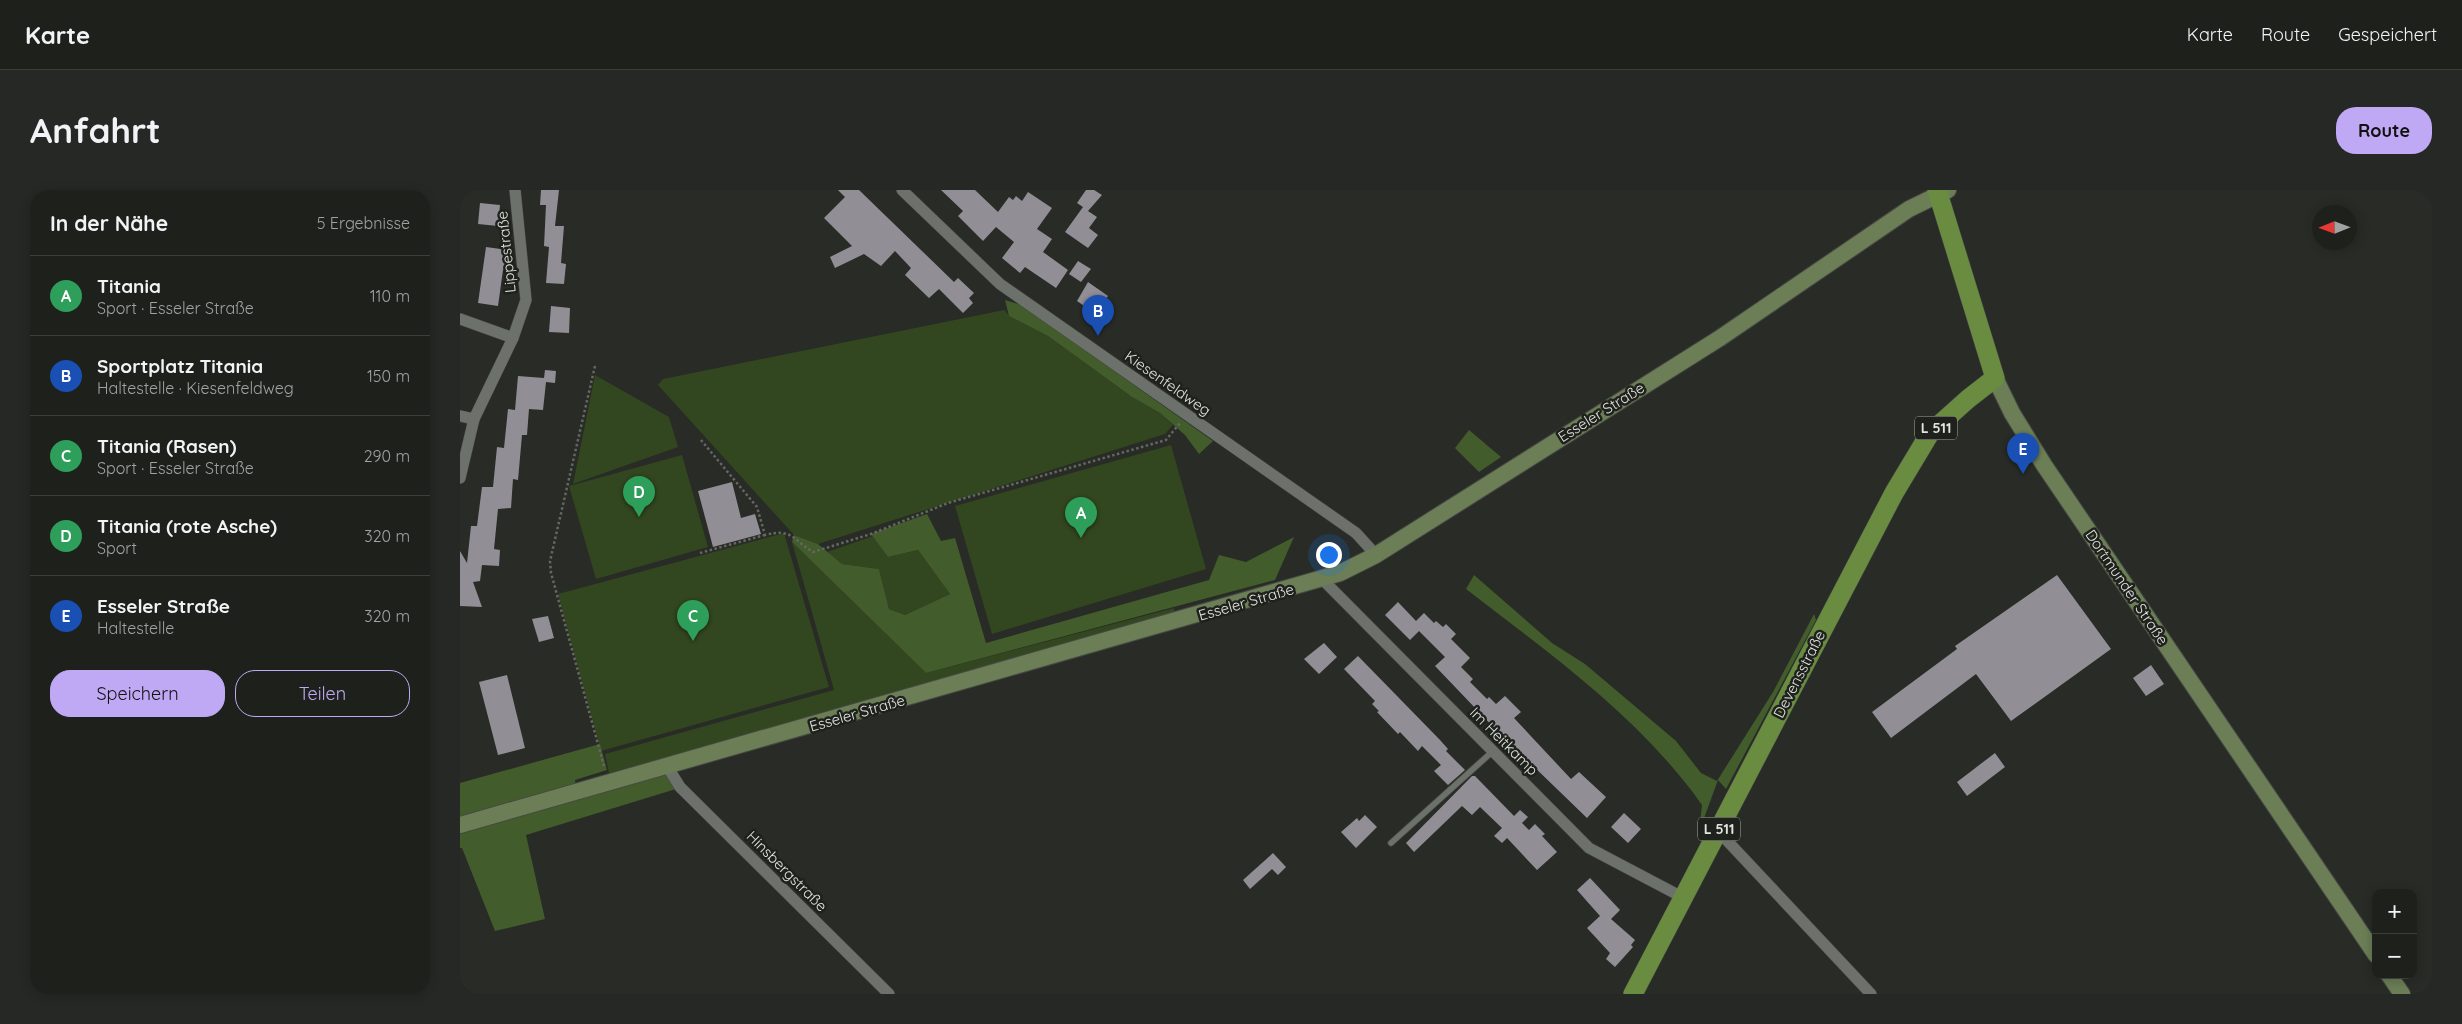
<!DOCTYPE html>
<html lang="de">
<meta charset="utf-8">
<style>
:root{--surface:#1e201c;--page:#262825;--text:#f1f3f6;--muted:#a1a3a3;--line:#3c3e3b;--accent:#bfa9f4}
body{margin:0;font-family:Quicksand,sans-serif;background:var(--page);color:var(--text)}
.controls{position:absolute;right:15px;bottom:15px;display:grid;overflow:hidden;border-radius:10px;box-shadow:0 2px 12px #0003}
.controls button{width:45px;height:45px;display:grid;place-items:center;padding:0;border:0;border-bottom:1px solid var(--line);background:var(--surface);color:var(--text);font:25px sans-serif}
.compass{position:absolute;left:1852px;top:15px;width:45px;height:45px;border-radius:50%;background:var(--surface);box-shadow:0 2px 12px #0003;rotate:269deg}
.you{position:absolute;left:868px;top:364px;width:18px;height:18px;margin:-12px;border:4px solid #fff;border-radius:50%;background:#1a73e8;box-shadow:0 0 0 8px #1a73e833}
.badge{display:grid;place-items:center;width:32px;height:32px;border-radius:50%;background:var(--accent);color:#fff;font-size:16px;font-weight:700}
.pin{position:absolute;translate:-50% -41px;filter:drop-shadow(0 1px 2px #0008)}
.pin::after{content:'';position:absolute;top:26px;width:18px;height:15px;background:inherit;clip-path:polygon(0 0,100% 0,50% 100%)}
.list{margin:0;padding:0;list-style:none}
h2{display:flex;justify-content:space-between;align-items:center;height:65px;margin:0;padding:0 20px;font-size:21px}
h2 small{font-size:16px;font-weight:400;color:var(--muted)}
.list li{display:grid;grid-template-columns:32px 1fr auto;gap:15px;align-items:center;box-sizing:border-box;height:80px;padding:0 20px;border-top:1px solid var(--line)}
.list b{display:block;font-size:19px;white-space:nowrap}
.list p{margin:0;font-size:16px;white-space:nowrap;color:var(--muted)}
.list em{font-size:16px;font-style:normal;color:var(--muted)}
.actions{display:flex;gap:10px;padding:15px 20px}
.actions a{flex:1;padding:11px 0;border:1px solid var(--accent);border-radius:20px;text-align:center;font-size:18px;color:var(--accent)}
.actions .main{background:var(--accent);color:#111}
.map{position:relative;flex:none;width:1972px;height:804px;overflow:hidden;border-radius:20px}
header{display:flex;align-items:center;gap:30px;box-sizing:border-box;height:70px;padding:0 25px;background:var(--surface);border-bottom:1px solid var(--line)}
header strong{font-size:24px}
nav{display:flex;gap:28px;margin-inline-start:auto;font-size:18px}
.intro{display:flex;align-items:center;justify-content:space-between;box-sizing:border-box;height:120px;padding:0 30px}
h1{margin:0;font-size:35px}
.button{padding:12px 22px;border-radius:20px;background:var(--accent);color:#111;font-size:18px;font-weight:700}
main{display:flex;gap:30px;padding:0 30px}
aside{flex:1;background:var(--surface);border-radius:20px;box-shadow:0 2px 12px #0003}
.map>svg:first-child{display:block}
.green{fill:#32461f}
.forest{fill:#435c2c}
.building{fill:#918f95}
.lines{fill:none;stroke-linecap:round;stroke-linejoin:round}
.service-casing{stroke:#474945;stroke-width:7}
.minor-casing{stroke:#474945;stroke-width:12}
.secondary-casing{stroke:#474945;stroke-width:18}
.primary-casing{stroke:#474945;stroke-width:20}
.path{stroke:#646762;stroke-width:2.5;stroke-dasharray:2.5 2.5;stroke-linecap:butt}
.service{stroke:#6d716b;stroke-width:5.5}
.minor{stroke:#6d716b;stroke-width:11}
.secondary{stroke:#6b7e56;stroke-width:16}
.primary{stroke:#698c40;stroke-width:19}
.labels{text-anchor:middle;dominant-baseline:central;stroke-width:5;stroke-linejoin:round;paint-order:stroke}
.shield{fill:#1e211c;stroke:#a7aaa5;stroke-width:1}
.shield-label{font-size:14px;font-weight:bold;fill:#e2e4e0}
.street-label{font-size:15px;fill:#e2e4e0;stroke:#1e211c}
</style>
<header>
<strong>Karte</strong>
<nav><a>Karte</a><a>Route</a><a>Gespeichert</a></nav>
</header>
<div class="intro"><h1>Anfahrt</h1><a class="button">Route</a></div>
<main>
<aside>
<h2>In der Nähe<small>5 Ergebnisse</small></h2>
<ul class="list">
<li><span class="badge" style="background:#2e9e5b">A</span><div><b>Titania</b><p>Sport · Esseler Straße</p></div><em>110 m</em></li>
<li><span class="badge" style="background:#1a4fb4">B</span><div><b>Sportplatz Titania</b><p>Haltestelle · Kiesenfeldweg</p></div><em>150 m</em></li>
<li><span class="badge" style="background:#2e9e5b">C</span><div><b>Titania (Rasen)</b><p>Sport · Esseler Straße</p></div><em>290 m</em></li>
<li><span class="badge" style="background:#2e9e5b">D</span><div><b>Titania (rote Asche)</b><p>Sport</p></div><em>320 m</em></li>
<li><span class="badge" style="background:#1a4fb4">E</span><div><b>Esseler Straße</b><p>Haltestelle</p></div><em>320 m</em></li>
</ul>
<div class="actions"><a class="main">Speichern</a><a>Teilen</a></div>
</aside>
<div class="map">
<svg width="1972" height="804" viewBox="0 0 1972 804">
<rect width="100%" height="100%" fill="#282b26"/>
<g class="green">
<path d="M544,120L550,126L588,146L672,207L700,223L713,235L705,244L358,354L334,345L198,195L203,189Z"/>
<path d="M135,185L209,227L218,257L113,294Z"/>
<path d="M711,255L746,379L532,444L495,316Z"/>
<path d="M222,265L248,357L136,389L109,296Z"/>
<path d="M324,343L369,497L141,561L98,404Z"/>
<path d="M413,346L428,367L458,360L490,404L445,425L429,419L419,379L382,374L367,362Z"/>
<path d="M332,352L466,483L714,418V424L505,485L149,583L145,564L374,500Z"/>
</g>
<g class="forest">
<path d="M545,110L561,115L753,251L739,264L725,245L700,223L672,207L588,146L549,126Z"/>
<path d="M1009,240L1041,267L1019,282L995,258Z"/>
<path d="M467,324L481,351L495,348L526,453L749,390L759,365L786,372L834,347L815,390L466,483L332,352L334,345L358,354L382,374L419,379L429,419L445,425L490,404L458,360L428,367L411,344Z"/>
<path d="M1014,385L1092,453L1125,474L1216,551L1241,583L1257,591L1313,502L1354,424L1356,430L1266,599L1258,590L1239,642L1242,615C1180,527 1090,464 1006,399Z"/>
<path d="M140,554L147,580L115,590L117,606L205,582L216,599L66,645L85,729L35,741L2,658H0V593Z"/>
</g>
<g class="building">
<path d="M81,0H99L95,36H104L101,73L106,74L104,94L86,93L89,57L84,56L86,15H80Z"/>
<path d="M378,0H399L494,92L498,88L514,103L509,108L513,113L503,123L479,99L469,108L445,85L451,78L435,61L421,76L404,64L375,78L370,67L392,56L364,28L385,7Z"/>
<path d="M481,0H515L538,22L549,7L553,10L556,6L562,11L568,2L592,18L577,39L592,49L583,62L608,80L596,98L565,77L560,83L542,68L554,52L536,37L523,51L498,26L503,21Z"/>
<path d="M626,0H634L642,5L628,21L637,27L629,38L638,45L628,58L605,42L623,17L617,13Z"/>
<path d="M20,13L40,15L38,36L18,34Z"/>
<path d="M26,57L48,60L45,80H43L38,116L18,113Z"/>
<path d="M618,71L631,79L621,92L609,84Z"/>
<path d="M628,92L648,106L636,124L617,111Z"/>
<path d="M91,116L110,118L109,143L89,142Z"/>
<path d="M85,180L96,181L95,193L86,192L83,220L69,219L67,245H62L58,290L53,289L51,318L38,319L34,359L40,360L39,376L22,375L20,391L13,392L22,417L0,416V361L7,373L11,336H17L22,297H33L37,257L44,258L48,219L55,220L58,186L84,188Z"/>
<path d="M272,292L281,328L295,324L301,344L253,357L238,301Z"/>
<path d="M1597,385L1651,459L1551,531L1516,484L1431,548L1412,522L1497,459L1495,456Z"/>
<path d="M938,412L956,431L964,423L974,433L976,431L983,437L986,434L996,444L991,449L1010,468L1001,477L1013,489L1010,492L1027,509L1029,507L1036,514L1045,506L1061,522L1054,528L1111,589L1119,582L1146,607L1127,628L1039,543L975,476L985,467L959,441L950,450L925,425Z"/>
<path d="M88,426L94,448L79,452L72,429Z"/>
<path d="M864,453L877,467L859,484L844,469Z"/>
<path d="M898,466L980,550L988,559L986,561L1005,580L988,595L974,581L981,575L962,556L958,561L940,542L938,544L917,522L919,521L912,514L915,511L884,479Z"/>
<path d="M1691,475L1704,494L1686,506L1673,488Z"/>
<path d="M47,485L65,558L38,565L19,492Z"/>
<path d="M1535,563L1545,577L1507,606L1497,592Z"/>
<path d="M1012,586H1015L1054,626L1060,620L1068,627L1062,633L1069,640L1075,634L1085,644L1082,646L1097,662L1077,680L1047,648L1042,653L1034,646L1042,638L1020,617L1012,625L1002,616L954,662L946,653Z"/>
<path d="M1164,623L1181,639L1168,653L1151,637Z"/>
<path d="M905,625L917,637L896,658L881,642L897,628L899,631Z"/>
<path d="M813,663L826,677L818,685L812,679L790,699L783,690Z"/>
<path d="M1130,688L1160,720L1151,729L1175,750L1171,755L1173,757L1155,777L1146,769L1150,763L1127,738L1140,726L1117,700Z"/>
</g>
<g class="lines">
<g class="service-casing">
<path id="service" d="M931,653L1033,561"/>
</g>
<g class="minor-casing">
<g id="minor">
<path d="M442,0L540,94L896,343L916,365"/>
<path d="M0,129L53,148"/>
<path d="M0,226L14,229"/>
<path d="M0,288L14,229L53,148L66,110L55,0"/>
<path d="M863,390L1129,658L1222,707"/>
<path d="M207,576L220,597L429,804"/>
<path d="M1258,641L1411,804"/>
</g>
</g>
<g class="secondary-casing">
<g id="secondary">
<path d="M1535,188L1552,223L1584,275L1916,765"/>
<path d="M0,635L880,383L916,365L1260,148L1449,19L1488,0"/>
<path d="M1929,785L1942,804"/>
</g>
</g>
<g class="primary-casing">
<path id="primary" d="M1173,804L1434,303L1470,243L1508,209L1535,188L1477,0"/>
</g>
<g class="path">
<path d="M135,176L90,371L91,383L144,576"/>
<path d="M241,250L297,317L305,345C332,338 332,349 353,362L411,344L488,313L706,250L720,233"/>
<path d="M240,363L305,345"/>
</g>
<use href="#service" class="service"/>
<use href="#minor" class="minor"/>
<use href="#secondary" class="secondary"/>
<use href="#primary" class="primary"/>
</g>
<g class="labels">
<g class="shield">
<rect x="1455" y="226.5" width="42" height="23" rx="4"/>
<rect x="1238" y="627.5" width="42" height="23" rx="4"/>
</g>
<g class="shield-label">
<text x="1476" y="238">L 511</text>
<text x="1259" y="639">L 511</text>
</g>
<g class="street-label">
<text transform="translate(46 62) rotate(-96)">Lippestraße</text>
<text transform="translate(708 193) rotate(35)">Kiesenfeldweg</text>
<text transform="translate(1141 222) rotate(-32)">Esseler Straße</text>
<text transform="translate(1667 397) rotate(56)">Dortmunder Straße</text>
<text transform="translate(786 412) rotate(-16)">Esseler Straße</text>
<text transform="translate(1339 484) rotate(-63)">Devensstraße</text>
<text transform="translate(397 523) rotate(-16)">Esseler Straße</text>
<text transform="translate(1044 551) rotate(45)">Im Heitkamp</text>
<text transform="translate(327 681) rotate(45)">Hinsbergstraße</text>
</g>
</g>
</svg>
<div class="controls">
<button>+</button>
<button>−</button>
</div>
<svg class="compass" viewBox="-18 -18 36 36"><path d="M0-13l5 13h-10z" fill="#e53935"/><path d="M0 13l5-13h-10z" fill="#a1a3a3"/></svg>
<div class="you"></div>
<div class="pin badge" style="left:621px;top:348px;background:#2e9e5b">A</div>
<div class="pin badge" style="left:638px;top:146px;background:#1a4fb4">B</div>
<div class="pin badge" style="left:233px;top:451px;background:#2e9e5b">C</div>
<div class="pin badge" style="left:179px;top:327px;background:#2e9e5b">D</div>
<div class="pin badge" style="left:1563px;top:284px;background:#1a4fb4">E</div>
</div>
</main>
